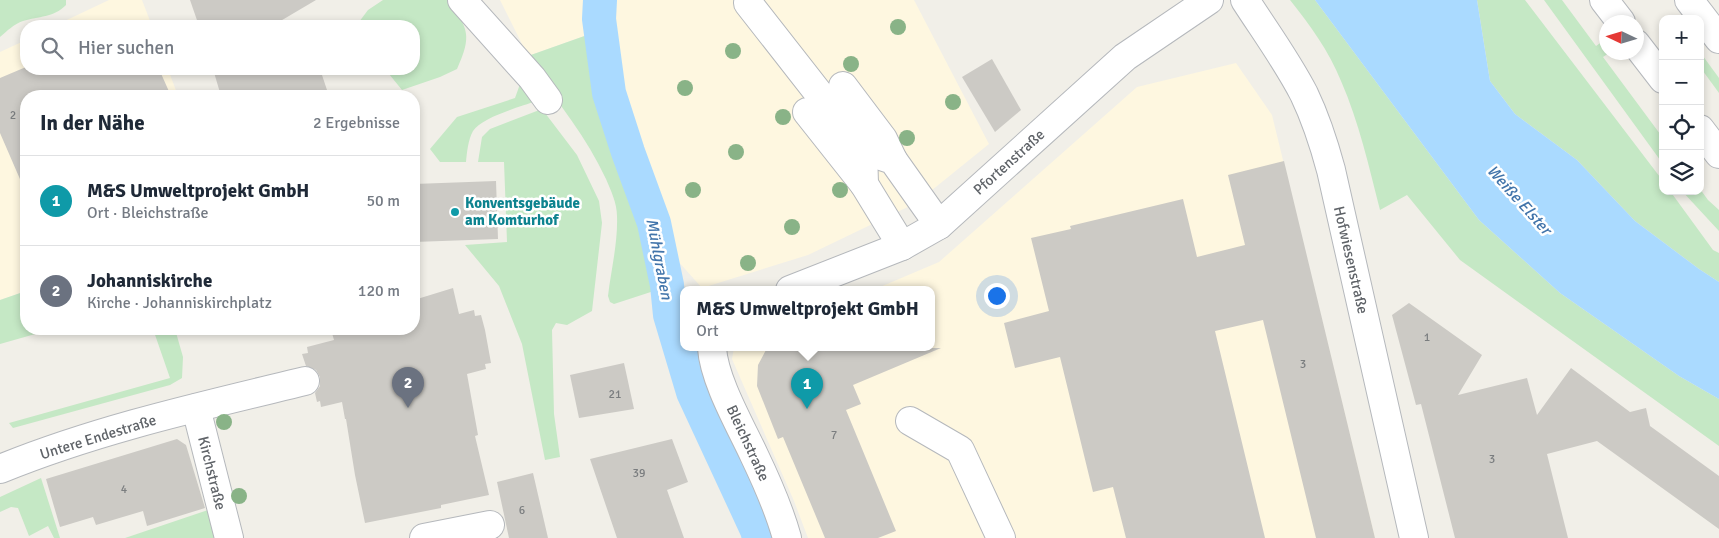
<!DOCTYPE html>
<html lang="de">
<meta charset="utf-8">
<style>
:root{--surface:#fff;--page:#f6f6f7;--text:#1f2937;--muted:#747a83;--line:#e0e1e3;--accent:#0f766e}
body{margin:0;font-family:Signika,sans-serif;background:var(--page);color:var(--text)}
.controls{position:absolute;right:15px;top:15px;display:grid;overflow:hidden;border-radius:10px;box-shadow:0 2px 8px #0003}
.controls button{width:45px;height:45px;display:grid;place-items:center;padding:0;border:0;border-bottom:1px solid var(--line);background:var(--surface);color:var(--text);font:25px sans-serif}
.compass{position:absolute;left:1599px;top:15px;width:45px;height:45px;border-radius:50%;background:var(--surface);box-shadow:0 2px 8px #0003;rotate:274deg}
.you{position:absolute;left:996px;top:295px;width:18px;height:18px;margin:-12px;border:4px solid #fff;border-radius:50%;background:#1a73e8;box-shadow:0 0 0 8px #1a73e833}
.badge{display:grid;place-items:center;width:32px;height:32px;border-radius:50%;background:var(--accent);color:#fff;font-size:16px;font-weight:700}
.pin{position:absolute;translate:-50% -41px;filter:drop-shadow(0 1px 2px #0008)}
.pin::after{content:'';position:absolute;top:26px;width:18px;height:15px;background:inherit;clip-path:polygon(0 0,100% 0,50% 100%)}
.popup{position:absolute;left:680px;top:286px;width:255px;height:65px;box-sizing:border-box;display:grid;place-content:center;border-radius:10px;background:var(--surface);filter:drop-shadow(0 1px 4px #0005);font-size:16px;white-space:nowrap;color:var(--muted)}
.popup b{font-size:19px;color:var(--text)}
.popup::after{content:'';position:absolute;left:50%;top:100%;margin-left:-10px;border:10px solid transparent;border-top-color:var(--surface)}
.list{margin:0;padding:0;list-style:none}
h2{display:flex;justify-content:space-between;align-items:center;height:65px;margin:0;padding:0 20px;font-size:21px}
h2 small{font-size:16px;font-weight:400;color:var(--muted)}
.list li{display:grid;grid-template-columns:32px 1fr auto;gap:15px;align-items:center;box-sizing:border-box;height:90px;padding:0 20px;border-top:1px solid var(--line)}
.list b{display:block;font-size:19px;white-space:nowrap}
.list p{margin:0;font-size:16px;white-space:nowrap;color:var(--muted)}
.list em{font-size:16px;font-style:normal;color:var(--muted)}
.icon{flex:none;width:28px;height:28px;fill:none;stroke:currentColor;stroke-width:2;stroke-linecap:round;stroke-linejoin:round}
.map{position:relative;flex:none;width:1719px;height:538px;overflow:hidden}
.search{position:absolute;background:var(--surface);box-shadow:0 2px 8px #0003;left:20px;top:20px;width:400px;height:55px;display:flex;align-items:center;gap:12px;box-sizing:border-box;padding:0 18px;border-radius:20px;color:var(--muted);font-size:19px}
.panel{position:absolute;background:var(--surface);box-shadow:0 2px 8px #0003;left:20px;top:90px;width:400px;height:245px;border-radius:20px}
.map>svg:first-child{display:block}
.commercial{fill:#fef7e0}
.green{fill:#c5e8c5}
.water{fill:#aadaff}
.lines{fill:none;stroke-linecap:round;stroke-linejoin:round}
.canal{stroke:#aadaff;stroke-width:34}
.building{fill:#cccac5}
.minor-casing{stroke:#b5b8bc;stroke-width:30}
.minor{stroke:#fff;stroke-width:28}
.tree{fill:#89b387}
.culture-dot{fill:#0f9aa8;stroke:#fff;stroke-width:2}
.labels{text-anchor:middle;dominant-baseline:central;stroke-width:5;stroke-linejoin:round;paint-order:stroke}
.number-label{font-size:12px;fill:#7a7d7f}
.street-label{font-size:15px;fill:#5f6368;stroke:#fff}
.culture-label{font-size:15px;font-weight:bold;fill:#0d838f;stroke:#fff;text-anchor:start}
.water-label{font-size:16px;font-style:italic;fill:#4174aa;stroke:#fff}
</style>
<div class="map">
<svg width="1719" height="538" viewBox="0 0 1719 538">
<rect width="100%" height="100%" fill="#f1efe8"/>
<g class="commercial">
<path d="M109,0H142L152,26H54Z"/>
<path d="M500,0H591L590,34L528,56Z"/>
<path d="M609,0H914L989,144L916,203L808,255L702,288L669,251L663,214L626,119L607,19Z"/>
<path d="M26,40V69H168L178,96H26V291L0,300V52Z"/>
<path d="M1236,63L1272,115L1375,538H808L794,501L732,359L734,348H931V290H873L939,262L1137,87Z"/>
</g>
<g class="green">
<path d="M0,0H66V5C53,18 39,16 23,21C14,24 7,31 0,37Z"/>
<path d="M383,0H447C469,28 472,36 457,69L440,77L402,90L385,69H414V26H356L368,10Z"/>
<path d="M1290,0H1315L1479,220L1560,293L1679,376L1719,399V446L1460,260L1407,195L1380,210C1369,167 1359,122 1341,81C1329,51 1310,25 1290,0Z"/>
<path d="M1477,0H1525L1663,181V191H1670L1713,250L1719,253V282L1699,269L1635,221L1577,160L1515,114L1490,81Z"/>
<path d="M1544,0H1562L1596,46L1606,39V52L1609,53L1603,57L1663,138V164Z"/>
<path d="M590,34L589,43L610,129L648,233L660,289L614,304L610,302L608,296C611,270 618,243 617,216C617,203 611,191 606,179C587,138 559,103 532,67L528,56Z"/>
<path d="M1700,52L1719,78V93L1700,67Z"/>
<path d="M524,73L536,101C520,107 482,117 473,131C468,140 467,152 466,162H440L430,149L457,117L515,98Z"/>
<path d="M542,109L577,155L599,201L602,223L592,311L567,325L556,323L552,330L554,414L560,457L545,460L522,344L499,286L465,245L507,242L504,162H478L482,137L490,129Z"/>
<path d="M1700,189L1708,200L1719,210V231L1682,191H1700Z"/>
<path d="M26,291V329H53L0,344V300Z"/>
<path d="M153,329H175L183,357L182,378L170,385L13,428L9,423L170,378Z"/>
<path d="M41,478L60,538H54L48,526L29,536L18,508L11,507L0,512V497Z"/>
<path d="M208,510L218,538H125Z"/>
</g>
<path class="water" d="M1315,0H1477L1490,81L1515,114L1577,160L1635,221L1699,269L1719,282V399L1679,376L1560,293L1479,220Z"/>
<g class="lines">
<path class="canal" d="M600,0L599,19L609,93L628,152L654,223L667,285L670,315L693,392L757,530L759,538"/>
</g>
<g class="building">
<path d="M190,0H316L272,26H199Z"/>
<path d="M992,59L1021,110L995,132L962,77Z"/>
<path d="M26,67V69H159L171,96H26V193L0,133V78Z"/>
<path d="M213,69H283L285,75L305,69H320L329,96H221Z"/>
<path d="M1284,161L1375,538H1316L1263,320L1215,331L1265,538H1126L1113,487L1093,492L1060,357L1015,368L1004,323L1049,311L1031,238L1071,229L1070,226L1183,199L1197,257L1245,245L1228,175Z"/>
<path d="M496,181L498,239L414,242V184Z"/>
<path d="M453,288L459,314L474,310L475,316L481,315L485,330L491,363L485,364L486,369L467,374L478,435L475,436L489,495L441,505V508L365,523L355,475L346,419H345L342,402L321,407L320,401L317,402L315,393L320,386V377L316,370L306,366L302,354L308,353L307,347L334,340L332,333L344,329H414V300Z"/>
<path d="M1409,303L1482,355L1458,395L1527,378L1537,415L1571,368L1630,412L1646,408L1650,426L1719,476V529L1597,441L1547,454L1568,538H1455L1421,404L1416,405L1392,315Z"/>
<path d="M767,348H941L853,385L861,404L846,410L896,531L878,538H825L783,437L778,439L757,386L758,365Z"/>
<path d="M624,363L634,409L579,418L570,375Z"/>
<path d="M177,439L186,445L205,508L147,526L143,511L96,525L93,517L60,527L46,479Z"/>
<path d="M672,439L688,482L667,490L684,538H617L590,459Z"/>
<path d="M533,473L548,538H509L497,482Z"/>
</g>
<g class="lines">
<g class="minor-casing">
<g id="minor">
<path d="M462,0L532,78L548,100"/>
<path d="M1245,0C1265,31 1287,61 1304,94C1316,119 1324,144 1331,170L1414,538"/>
<path d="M1604,0L1621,22"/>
<path d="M1689,0L1719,39"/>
<path d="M748,3L863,150L893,160L939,225"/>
<path d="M1636,44L1663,79"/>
<path d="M843,86L883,139L893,160"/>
<path d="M807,112L864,184"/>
<path d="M1700,129L1719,154"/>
<path d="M863,150L864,184L902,246"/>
<path d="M790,290L902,246L939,225L1125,57L1209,0"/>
<path d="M712,348C714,380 740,425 754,455C767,482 779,509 787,538"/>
<path d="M196,408L229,538"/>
<path d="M910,421L960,450L1001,538"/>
<path d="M0,469C98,429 202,406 305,381"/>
<path d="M424,538L490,525"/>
</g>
</g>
<use href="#minor" class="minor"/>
</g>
<g class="tree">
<circle cx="898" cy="27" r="8"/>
<circle cx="733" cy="51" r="8"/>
<circle cx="851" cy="64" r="8"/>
<circle cx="685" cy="88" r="8"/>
<circle cx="953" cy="102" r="8"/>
<circle cx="783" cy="117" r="8"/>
<circle cx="907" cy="138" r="8"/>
<circle cx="736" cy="152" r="8"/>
<circle cx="693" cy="190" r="8"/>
<circle cx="840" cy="190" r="8"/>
<circle cx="792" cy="227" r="8"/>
<circle cx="748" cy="263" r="8"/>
<circle cx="224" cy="422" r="8"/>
<circle cx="239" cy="496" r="8"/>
</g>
<circle class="culture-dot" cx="455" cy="212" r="5"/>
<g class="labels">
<g class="number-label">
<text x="13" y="115">2</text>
<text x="1427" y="337">1</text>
<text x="1303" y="364">3</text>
<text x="615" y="394">21</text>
<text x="834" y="435">7</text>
<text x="1492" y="459">3</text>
<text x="639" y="473">39</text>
<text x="124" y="489">4</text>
<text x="522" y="510">6</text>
</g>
<g class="street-label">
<text transform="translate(1009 162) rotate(-42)">Pfortenstraße</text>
<text transform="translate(1351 260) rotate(77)">Hofwiesenstraße</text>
<text transform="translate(98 437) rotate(-17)">Untere Endestraße</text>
<text transform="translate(748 443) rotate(65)">Bleichstraße</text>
<text transform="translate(212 473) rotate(76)">Kirchstraße</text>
</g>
<g class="culture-label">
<text x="465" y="203">Konventsgebäude<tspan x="465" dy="17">am Komturhof</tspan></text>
</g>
<g class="water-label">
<text transform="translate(1519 200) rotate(48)">Weiße Elster</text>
<text transform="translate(659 259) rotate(79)">Mühlgraben</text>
</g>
</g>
</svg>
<div class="controls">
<button>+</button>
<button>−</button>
<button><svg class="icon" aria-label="locate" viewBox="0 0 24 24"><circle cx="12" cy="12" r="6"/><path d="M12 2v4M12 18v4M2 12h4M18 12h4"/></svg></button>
<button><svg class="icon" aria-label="layers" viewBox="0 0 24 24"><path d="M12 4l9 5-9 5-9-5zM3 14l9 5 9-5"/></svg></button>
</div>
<svg class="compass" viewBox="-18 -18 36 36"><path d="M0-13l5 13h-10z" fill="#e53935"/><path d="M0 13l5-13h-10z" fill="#747a83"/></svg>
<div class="you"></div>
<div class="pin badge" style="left:807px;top:409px;background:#0f9aa8">1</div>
<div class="popup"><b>M&amp;S Umweltprojekt GmbH</b>Ort</div>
<div class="pin badge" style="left:408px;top:408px;background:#6b7280">2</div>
<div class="search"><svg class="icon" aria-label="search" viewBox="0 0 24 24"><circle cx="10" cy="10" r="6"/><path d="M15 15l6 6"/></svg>Hier suchen</div>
<section class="panel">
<h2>In der Nähe<small>2 Ergebnisse</small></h2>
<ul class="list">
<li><span class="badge" style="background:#0f9aa8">1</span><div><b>M&amp;S Umweltprojekt GmbH</b><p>Ort · Bleichstraße</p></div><em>50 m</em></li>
<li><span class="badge" style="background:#6b7280">2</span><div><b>Johanniskirche</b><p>Kirche · Johanniskirchplatz</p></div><em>120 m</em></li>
</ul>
</section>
</div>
